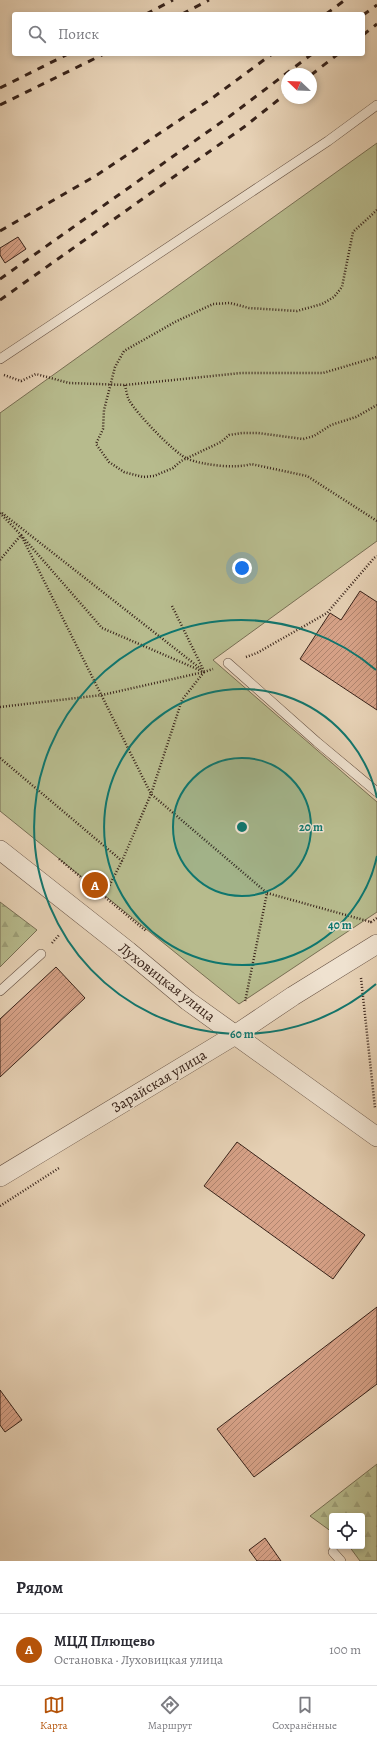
<!DOCTYPE html>
<html lang="ru">
<meta charset="utf-8">
<style>
:root{--surface:#fff;--page:#f2f2f3;--text:#2b2b33;--muted:#7c7c81;--line:#e1e1e2;--accent:#b45309}
body{margin:0;font-family:Alegreya,serif;background:var(--page);color:var(--text)}
.controls{position:absolute;right:12px;bottom:12px;display:grid;overflow:hidden;border-radius:4px;box-shadow:0 2px 6px #0003}
.controls button{width:36px;height:36px;display:grid;place-items:center;padding:0;border:0;border-bottom:1px solid var(--line);background:var(--surface);color:var(--text);font:20px sans-serif}
.compass{position:absolute;left:281px;top:68px;width:36px;height:36px;border-radius:50%;background:var(--surface);box-shadow:0 2px 6px #0003;rotate:293deg}
.you{position:absolute;left:242px;top:568px;width:14px;height:14px;margin:-10px;border:3px solid #fff;border-radius:50%;background:#1a73e8;box-shadow:0 0 0 6px #1a73e833}
.badge{display:grid;place-items:center;width:26px;height:26px;border-radius:50%;background:var(--accent);color:#fff;font-size:13px;font-weight:700}
.pin{position:absolute;translate:-50% -50%;border:2px solid #fff;box-shadow:0 1px 4px #0006}
.list{margin:0;padding:0;list-style:none}
h2{display:flex;justify-content:space-between;align-items:center;height:52px;margin:0;padding:0 16px;font-size:17px}
h2 small{font-size:13px;font-weight:400;color:var(--muted)}
.list li{display:grid;grid-template-columns:26px 1fr auto;gap:12px;align-items:center;box-sizing:border-box;height:72px;padding:0 16px;border-top:1px solid var(--line)}
.list b{display:block;font-size:15px;white-space:nowrap}
.list p{margin:0;font-size:13px;white-space:nowrap;color:var(--muted)}
.list em{font-size:13px;font-style:normal;color:var(--muted)}
.icon{flex:none;width:22px;height:22px;fill:none;stroke:currentColor;stroke-width:2;stroke-linecap:round;stroke-linejoin:round}
.map{position:relative;flex:none;width:377px;height:1561px;overflow:hidden}
.search{position:absolute;background:var(--surface);box-shadow:0 2px 6px #0003;left:12px;right:12px;top:12px;height:44px;display:flex;align-items:center;gap:10px;box-sizing:border-box;padding:0 14px;border-radius:4px;color:var(--muted);font-size:15px}
.sheet{height:124px;background:var(--surface)}
nav{display:flex;justify-content:space-around;align-items:center;box-sizing:border-box;height:56px;border-top:1px solid var(--line);background:var(--surface);font-size:11px;color:var(--muted)}
nav a{display:grid;justify-items:center;gap:2px}
nav .on{color:var(--accent)}
.map>svg:first-child{display:block}
.forest{fill:url(#forest-firs);stroke:#786f54}
.park{fill:#b7bb8d;stroke:#786f54}
.building{fill:url(#building-hatch);stroke:#38231a}
.lines{fill:none;stroke-linecap:round;stroke-linejoin:round}
.lane-casing{stroke:#644f41;stroke-width:10}
.street-casing{stroke:#644f41;stroke-width:20}
.path{stroke:#38231a;stroke-width:2.5;stroke-dasharray:1 2;stroke-linecap:butt}
.lane{stroke:#efe2d0;stroke-width:9}
.street{stroke:#efe2d0;stroke-width:19}
.rail{stroke:#38231a;stroke-width:3;stroke-dasharray:7 7;stroke-linecap:butt}
.ring{fill:none;stroke:#0f766e;stroke-width:2}
.labels{text-anchor:middle;dominant-baseline:central;stroke-width:3;stroke-linejoin:round;paint-order:stroke}
.street-label{font-size:15px;fill:#38231a;stroke:#efe2d0}
.centre{fill:#0f766e;stroke:#efe2d0;stroke-width:2}
.ring-label{font-size:12px;text-anchor:middle;font-weight:bold;fill:#0f766e;stroke:#efe2d0;stroke-width:3;stroke-linejoin:round;paint-order:stroke}
</style>
<div class="map">
<svg width="377" height="1561" viewBox="0 0 377 1561">
<defs>
<pattern id="forest-firs" width="22" height="20" patternUnits="userSpaceOnUse"><rect width="22" height="20" fill="#b7bb8d"/><path d="M5 1l3.5 6h-7zM16 11l3.5 6h-7z" fill="#9ea079"/></pattern>
<pattern id="building-hatch" width="6" height="6" patternUnits="userSpaceOnUse"><rect width="6" height="6" fill="#d7a288"/><path d="M-1 1l2-2M0 6l6-6M5 7l2-2" fill="none" stroke="#af846e"/></pattern>
</defs>
<rect width="100%" height="100%" fill="#e7d2b6"/>
<filter id="stains"><feTurbulence type="fractalNoise" baseFrequency=".005" numOctaves="4"/><feColorMatrix values="0 0 0 0 .2 0 0 0 0 .09 0 0 0 0 .02 0 0 0 .5 -.17"/></filter>
<radialGradient id="worn" r=".72"><stop offset=".6" stop-color="#630" stop-opacity="0"/><stop offset="1" stop-color="#630" stop-opacity=".3"/></radialGradient>
<g class="forest">
<path d="M0,902L37,930L0,967Z"/>
<path d="M377,1464V1561H360L349,1546H362V1516H332V1532L310,1516Z"/>
</g>
<path class="park" d="M377,143V541L213,660L377,802V912L239,1004L0,811V413Z"/>
<g class="building">
<path d="M18,237L26,249L5,263L0,255V248Z"/>
<path d="M360,591L377,602V710L300,659L330,613L341,620Z"/>
<path d="M56,967L85,998L0,1077V1019Z"/>
<path d="M237,1142L365,1235L333,1279L204,1186Z"/>
<path d="M377,1307V1384L254,1477L217,1429Z"/>
<path d="M0,1390L22,1420L5,1432L0,1425Z"/>
<path d="M265,1538L281,1561H257L249,1550Z"/>
</g>
<g class="lines">
<g class="lane-casing">
<g id="lane">
<path d="M0,359L328,141L377,105"/>
<path d="M228,663L317,742L377,792"/>
<path d="M0,991L41,954"/>
<path d="M333,1552L341,1561"/>
</g>
</g>
<g class="street-casing">
<g id="street">
<path d="M0,850L128,951L188,1001L377,1137"/>
<path d="M0,1177L235,1035L293,996L377,944"/>
</g>
</g>
<g class="path">
<path d="M377,210L353,232L342,287L334,297L322,304L297,311L249,308L230,303L213,304L175,322L124,351L115,367L104,410L103,429L96,444L109,462L124,472L143,477L154,476L173,468L181,461L221,442L229,435L242,433H258L303,439L314,436L331,425L356,417L377,405"/>
<path d="M4,375L21,381L36,374L69,383L125,385L241,373H323L377,357"/>
<path d="M125,385C126,390 127,396 129,400C136,413 175,454 188,459C202,465 237,469 251,464L307,476L377,521"/>
<path d="M0,513L21,535L151,794L267,893L245,1002"/>
<path d="M2,513L201,669"/>
<path d="M0,560L21,535L102,628L204,672L213,669"/>
<path d="M172,606L204,671"/>
<path d="M246,657L257,653L327,613L374,558L377,556"/>
<path d="M0,707L102,695L204,672"/>
<path d="M0,758L122,861"/>
<path d="M59,859L146,931"/>
<path d="M267,893L371,922L369,923"/>
<path d="M104,896L122,861L151,794L182,700L204,672"/>
<path d="M371,922L377,918"/>
<path d="M52,943L60,934"/>
<path d="M361,978L375,1108"/>
<path d="M0,1206L59,1168"/>
</g>
<use href="#lane" class="lane"/>
<use href="#street" class="street"/>
<g class="rail">
<path d="M146,14L173,0"/>
<path d="M182,14L209,0"/>
<path d="M326,14L345,0"/>
<path d="M363,15L377,5"/>
<path d="M363,35L377,24"/>
<path d="M311,75L338,54"/>
<path d="M0,88L68,54"/>
<path d="M0,105L104,54"/>
<path d="M0,231L97,175L211,99L272,54"/>
<path d="M0,279L230,116L312,54"/>
<path d="M0,300L244,127L287,93"/>
</g>
</g>
<circle cx="242" cy="827" r="69" fill="#0f766e" fill-opacity=".12"/>
<g class="ring">
<circle cx="242" cy="827" r="69"/>
<path d="M377 856A138 138 0 1 1 377 798"/>
<path d="M376 984A207 207 0 1 1 376 670"/>
</g>
<g class="labels">
<g class="street-label">
<text transform="translate(167 982) rotate(38)">Луховицкая улица</text>
<text transform="translate(159 1081) rotate(-31)">Зарайская улица</text>
</g>
</g>
<circle cx="242" cy="827" r="6" class="centre"/>
<g class="ring-label">
<text x="311" y="831">20 m</text>
<text x="340" y="929">40 m</text>
<text x="242" y="1038">60 m</text>
</g>
<rect width="100%" height="100%" filter="url(#stains)"/>
<rect width="100%" height="100%" fill="url(#worn)"/>
</svg>
<div class="controls">
<button><svg class="icon" aria-label="locate" viewBox="0 0 24 24"><circle cx="12" cy="12" r="6"/><path d="M12 2v4M12 18v4M2 12h4M18 12h4"/></svg></button>
</div>
<svg class="compass" viewBox="-18 -18 36 36"><path d="M0-13l5 13h-10z" fill="#e53935"/><path d="M0 13l5-13h-10z" fill="#7c7c81"/></svg>
<div class="you"></div>
<div class="pin badge" style="left:95px;top:885px">A</div>
<div class="search"><svg class="icon" aria-label="search" viewBox="0 0 24 24"><circle cx="10" cy="10" r="6"/><path d="M15 15l6 6"/></svg>Поиск</div>
</div>
<section class="sheet">
<h2>Рядом<small></small></h2>
<ul class="list">
<li><span class="badge">A</span><div><b>МЦД Плющево</b><p>Остановка · Луховицкая улица</p></div><em>100 m</em></li>
</ul>
</section>
<nav>
<a class="on"><svg class="icon" aria-label="map" viewBox="0 0 24 24"><path d="M3 6l6-2 6 2 6-2v14l-6 2-6-2-6 2zM9 4v14M15 6v14"/></svg>Карта</a>
<a><svg class="icon" aria-label="directions" viewBox="0 0 24 24"><path d="M12 3l9 9-9 9-9-9zM9 14v-3h6M13 9l2 2-2 2"/></svg>Маршрут</a>
<a><svg class="icon" aria-label="saved" viewBox="0 0 24 24"><path d="M7 4h10v16l-5-4-5 4z"/></svg>Сохранённые</a>
</nav>
